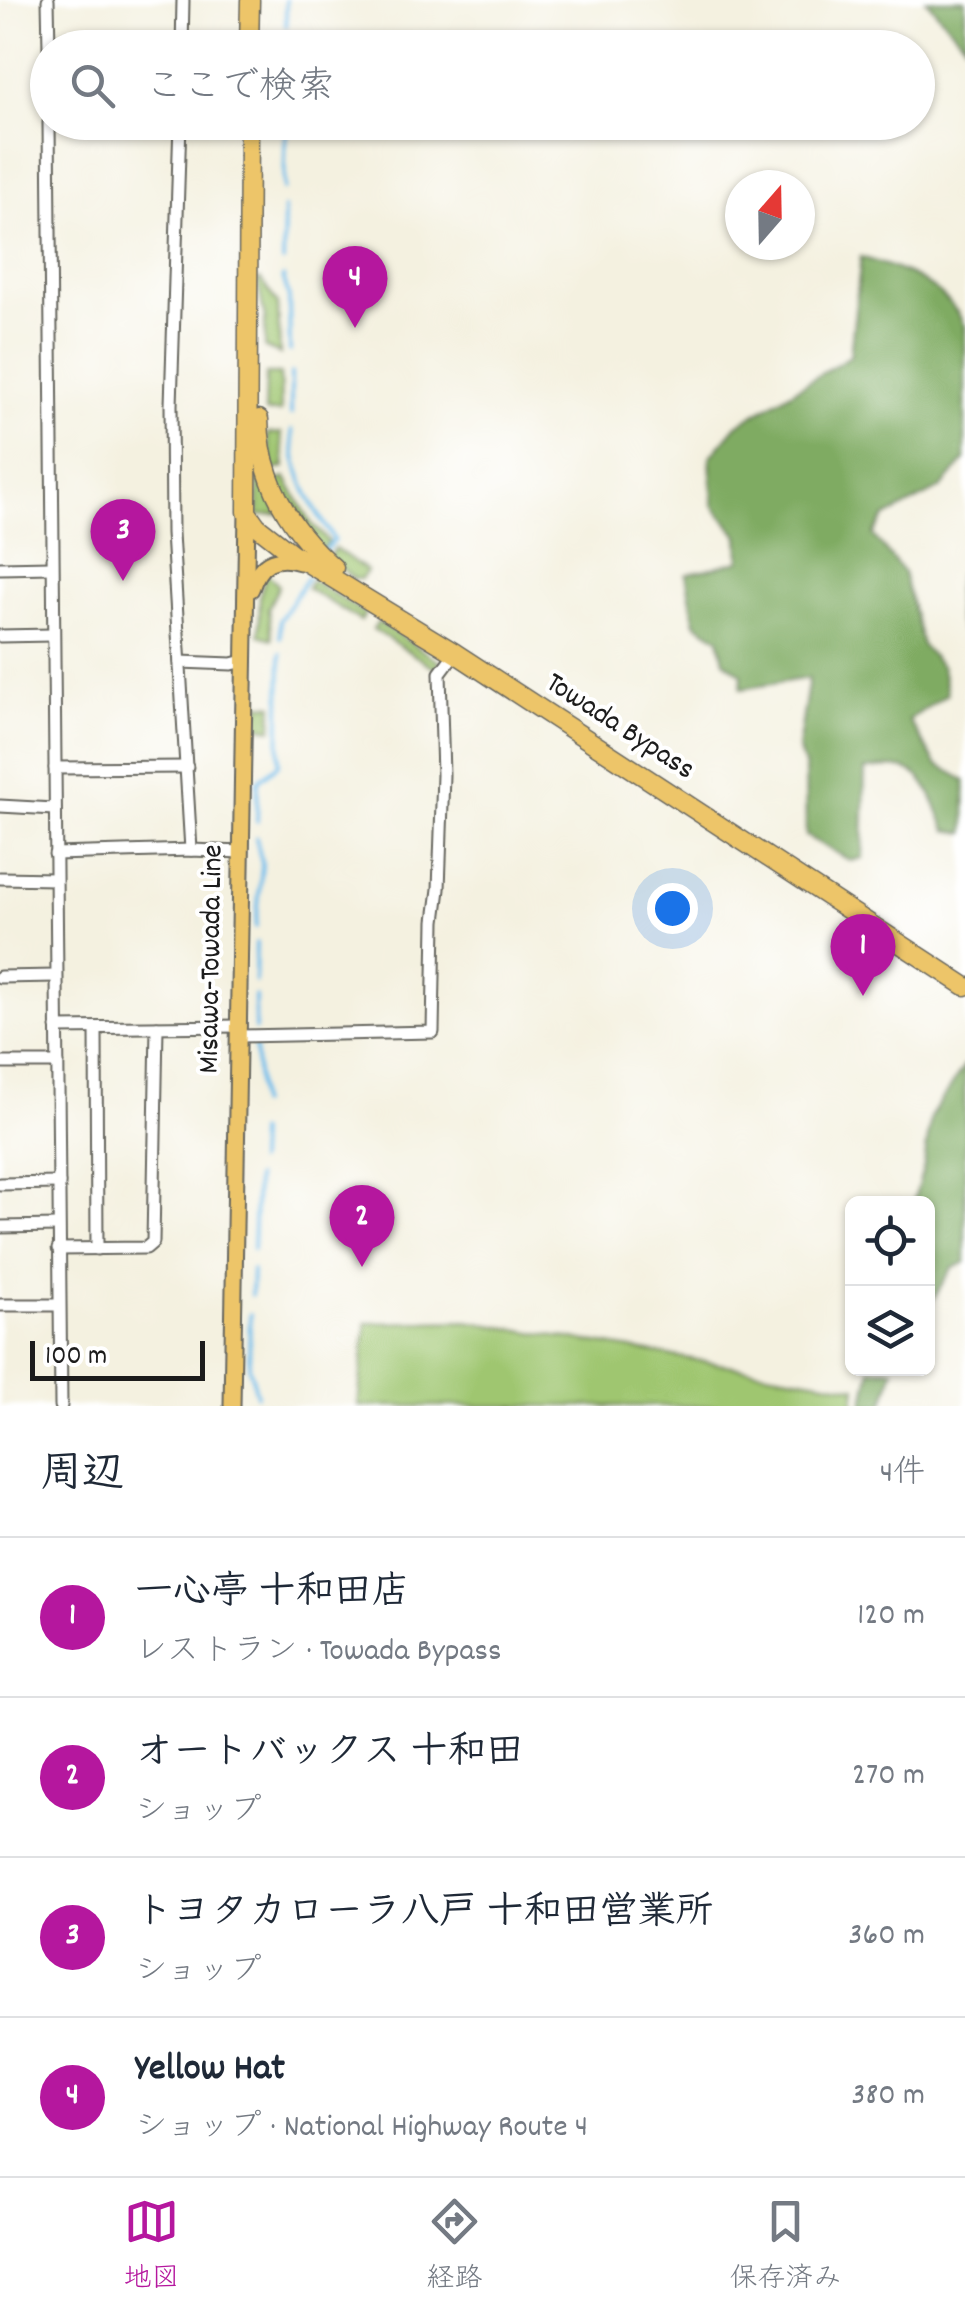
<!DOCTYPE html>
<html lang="ja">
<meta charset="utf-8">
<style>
:root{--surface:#fff;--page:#f2f2f3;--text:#1f2937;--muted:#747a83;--line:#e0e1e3;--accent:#b5179e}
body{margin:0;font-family:Dekko,"Klee One",sans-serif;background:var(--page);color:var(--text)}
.controls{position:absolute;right:30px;bottom:30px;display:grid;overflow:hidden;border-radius:15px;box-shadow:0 2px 8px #0004}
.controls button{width:90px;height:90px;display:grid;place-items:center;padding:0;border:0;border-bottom:2px solid var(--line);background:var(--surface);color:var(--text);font:50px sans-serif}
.compass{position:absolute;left:725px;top:170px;width:90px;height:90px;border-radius:50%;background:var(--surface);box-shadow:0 2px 8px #0004;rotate:20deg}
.scale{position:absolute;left:30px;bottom:25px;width:175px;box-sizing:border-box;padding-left:10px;border:5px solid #1c1c1c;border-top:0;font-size:28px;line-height:35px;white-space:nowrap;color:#1c1c1c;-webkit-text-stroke:8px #fff;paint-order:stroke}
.you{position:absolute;left:672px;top:908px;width:35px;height:35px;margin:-25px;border:8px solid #fff;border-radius:50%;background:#1a73e8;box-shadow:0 0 0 15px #1a73e833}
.badge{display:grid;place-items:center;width:65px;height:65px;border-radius:50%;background:var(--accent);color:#fff;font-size:32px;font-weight:700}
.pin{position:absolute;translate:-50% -82px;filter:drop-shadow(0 2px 5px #0008)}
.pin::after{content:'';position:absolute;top:52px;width:35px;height:30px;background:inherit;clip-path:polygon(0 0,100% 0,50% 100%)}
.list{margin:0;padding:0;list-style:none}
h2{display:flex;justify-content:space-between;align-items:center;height:130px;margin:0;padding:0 40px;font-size:42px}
h2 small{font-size:32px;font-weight:400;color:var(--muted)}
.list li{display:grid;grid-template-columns:65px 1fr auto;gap:30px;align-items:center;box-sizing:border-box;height:160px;padding:0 40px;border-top:2px solid var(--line)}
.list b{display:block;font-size:38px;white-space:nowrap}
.list p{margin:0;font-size:32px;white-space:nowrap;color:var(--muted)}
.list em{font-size:32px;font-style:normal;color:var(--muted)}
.icon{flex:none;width:55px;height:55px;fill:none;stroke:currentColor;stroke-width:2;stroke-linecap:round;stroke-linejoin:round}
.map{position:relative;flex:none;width:965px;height:1406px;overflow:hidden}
.search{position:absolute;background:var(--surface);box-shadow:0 2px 8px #0004;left:30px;right:30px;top:30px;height:110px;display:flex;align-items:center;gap:25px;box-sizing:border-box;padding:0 35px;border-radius:55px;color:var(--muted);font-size:38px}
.sheet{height:770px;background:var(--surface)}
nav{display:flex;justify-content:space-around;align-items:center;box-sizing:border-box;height:140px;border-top:2px solid var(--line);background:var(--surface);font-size:28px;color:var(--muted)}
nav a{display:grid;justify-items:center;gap:5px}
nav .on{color:var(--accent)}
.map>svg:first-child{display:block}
.green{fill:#9fc670;stroke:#5e7146;stroke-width:2.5}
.forest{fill:#7fab62;stroke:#4e643f;stroke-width:2.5}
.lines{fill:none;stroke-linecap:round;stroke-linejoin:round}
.stream{stroke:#70beeb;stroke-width:4}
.minor-casing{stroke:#686761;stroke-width:15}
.major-casing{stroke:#686761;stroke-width:19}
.highway-casing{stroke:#686761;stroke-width:21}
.minor{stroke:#fff;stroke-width:11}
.major{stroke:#edc569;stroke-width:15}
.highway{stroke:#edc569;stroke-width:18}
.labels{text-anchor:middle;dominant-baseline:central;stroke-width:8;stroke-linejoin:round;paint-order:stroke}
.street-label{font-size:30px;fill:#1c1c1c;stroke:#fff}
</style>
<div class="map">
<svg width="965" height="1406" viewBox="0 0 965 1406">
<rect width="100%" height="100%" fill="#fff"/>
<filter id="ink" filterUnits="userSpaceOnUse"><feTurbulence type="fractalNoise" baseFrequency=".01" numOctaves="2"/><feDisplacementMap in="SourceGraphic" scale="20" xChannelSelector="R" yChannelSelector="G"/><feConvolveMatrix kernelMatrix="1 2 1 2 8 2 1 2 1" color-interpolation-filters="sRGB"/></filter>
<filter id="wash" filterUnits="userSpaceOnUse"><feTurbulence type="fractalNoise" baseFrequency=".0048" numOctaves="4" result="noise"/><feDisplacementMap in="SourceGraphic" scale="40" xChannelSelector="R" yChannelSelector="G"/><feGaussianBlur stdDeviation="2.25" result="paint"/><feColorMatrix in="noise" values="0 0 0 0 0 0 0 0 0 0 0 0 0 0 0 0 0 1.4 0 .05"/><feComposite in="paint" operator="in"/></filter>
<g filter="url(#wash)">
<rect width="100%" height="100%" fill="#f4f1e0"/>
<g class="green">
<path d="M260,279L278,304L280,354L265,348V318L257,280Z"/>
<path d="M266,374H280L281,412H265Z"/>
<path d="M281,433L285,467L274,470L267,434Z"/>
<path d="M258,470L279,514L258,516Z"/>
<path d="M286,478L311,523L329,542L322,550L312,542L275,481Z"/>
<path d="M335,548L367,571L361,579H354L328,558Z"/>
<path d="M267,573L279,586L268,608L272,639L259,635L260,594Z"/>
<path d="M312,580L365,614L361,621L307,588Z"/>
<path d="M378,622L440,662L436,669L373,629Z"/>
<path d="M260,704L273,705L272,729L256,726Z"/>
<path d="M467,1321L856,1387L854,1406H358L366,1323Z"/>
</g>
<g class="forest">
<path d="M926,0H965V44Z"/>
<path d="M861,257C903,270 945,284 965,326V460L941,488L884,518L873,535L903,572L922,645L942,667L947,694L909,720L936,764L965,780V833L947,830C925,784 924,758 865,770L863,858L851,861L806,836L805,769L798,748L809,678L741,689L742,674L724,661L719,638L695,623L686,574L740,561L739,537L713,505L710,457L737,425L850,356Z"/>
<path d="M965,559V638C952,615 953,583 965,559Z"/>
<path d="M965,1065V1263L952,1268L928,1308V1204L913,1203L924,1165L931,1116Z"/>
<path d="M871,1369H894L883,1406H863Z"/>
</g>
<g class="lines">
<g class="stream">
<path d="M286,0V26"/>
<path d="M286,42V48"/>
<path d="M284,189L286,122"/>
<path d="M283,261L284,208"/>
<path d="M283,277L289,298L290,351"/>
<path d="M291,373V414"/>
<path d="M292,430C293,473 311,504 334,540L325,551"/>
<path d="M280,637V620L307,578"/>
<path d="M257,821L258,781L279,764L281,653"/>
<path d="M256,927L262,864L256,838"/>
<path d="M255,981L256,943"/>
<path d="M255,1029V996"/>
<path d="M255,1043L259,1104"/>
<path d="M257,1161L258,1132"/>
<path d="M253,1249L256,1178"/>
<path d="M251,1295L252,1270"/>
<path d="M250,1314L249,1366L257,1395"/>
</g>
</g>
</g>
<g filter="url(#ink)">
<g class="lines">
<g class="minor-casing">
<g id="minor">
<path d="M48,0L49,48"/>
<path d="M182,48L183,0"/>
<path d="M49,122L61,1406"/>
<path d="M180,122L171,405L172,533L191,850"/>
<path d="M0,568L51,567"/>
<path d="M0,636L52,635"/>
<path d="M180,662L232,664L244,661"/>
<path d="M55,768L187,767"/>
<path d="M0,806L54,809"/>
<path d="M55,854L191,850L242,852"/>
<path d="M0,878L55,879"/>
<path d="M0,977L56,976"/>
<path d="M57,1028L240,1026"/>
<path d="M96,1028L97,1249"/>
<path d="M240,1036L433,1032L435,921L439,889L443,775L440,673L455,653"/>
<path d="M0,1063H58"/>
<path d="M0,1184L59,1183"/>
<path d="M0,1227L58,1226"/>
<path d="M58,1249L146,1248L153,1242L157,1027"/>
<path d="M0,1305H59"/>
</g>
</g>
<g class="major-casing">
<g id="major">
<path d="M251,589C259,563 274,554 300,562"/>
<path d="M232,1406L247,512"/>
</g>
</g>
<g class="highway-casing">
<g id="highway">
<path d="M249,48L250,0"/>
<path d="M249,122L247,512L257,526L293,554L455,653L965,986"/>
<path d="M259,419C260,480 288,528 334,568"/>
</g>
</g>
<use href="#minor" class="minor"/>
<use href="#major" class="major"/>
<use href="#highway" class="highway"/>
</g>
</g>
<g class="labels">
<g class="street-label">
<text transform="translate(619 728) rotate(33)">Towada Bypass</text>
<text transform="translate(213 959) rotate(-89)">Misawa-Towada Line</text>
</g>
</g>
</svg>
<div class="controls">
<button><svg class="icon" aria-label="locate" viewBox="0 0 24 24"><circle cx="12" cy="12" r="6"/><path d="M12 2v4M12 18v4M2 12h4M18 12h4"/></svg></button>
<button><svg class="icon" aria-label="layers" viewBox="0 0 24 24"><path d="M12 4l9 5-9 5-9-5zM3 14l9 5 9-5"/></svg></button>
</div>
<svg class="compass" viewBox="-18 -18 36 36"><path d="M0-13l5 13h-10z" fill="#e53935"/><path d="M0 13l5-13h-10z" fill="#747a83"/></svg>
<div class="scale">100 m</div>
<div class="you"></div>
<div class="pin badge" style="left:863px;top:996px">1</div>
<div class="pin badge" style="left:362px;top:1267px">2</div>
<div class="pin badge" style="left:123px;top:581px">3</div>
<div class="pin badge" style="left:355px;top:328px">4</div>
<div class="search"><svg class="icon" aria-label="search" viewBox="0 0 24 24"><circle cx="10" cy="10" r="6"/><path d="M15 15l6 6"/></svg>ここで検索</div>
</div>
<section class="sheet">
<h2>周辺<small>4件</small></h2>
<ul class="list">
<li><span class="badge">1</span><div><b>一心亭 十和田店</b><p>レストラン · Towada Bypass</p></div><em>120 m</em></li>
<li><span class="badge">2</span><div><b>オートバックス 十和田</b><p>ショップ</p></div><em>270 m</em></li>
<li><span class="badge">3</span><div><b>トヨタカローラ八戸 十和田営業所</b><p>ショップ</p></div><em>360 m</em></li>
<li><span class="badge">4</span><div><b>Yellow Hat</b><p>ショップ · National Highway Route 4</p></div><em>380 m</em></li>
</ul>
</section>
<nav>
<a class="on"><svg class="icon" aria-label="map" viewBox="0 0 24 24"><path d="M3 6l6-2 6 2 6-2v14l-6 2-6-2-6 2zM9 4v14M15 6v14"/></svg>地図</a>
<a><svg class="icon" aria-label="directions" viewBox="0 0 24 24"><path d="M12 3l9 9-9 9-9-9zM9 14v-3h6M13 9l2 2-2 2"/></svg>経路</a>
<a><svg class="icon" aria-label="saved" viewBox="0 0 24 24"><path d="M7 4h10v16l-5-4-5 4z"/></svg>保存済み</a>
</nav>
